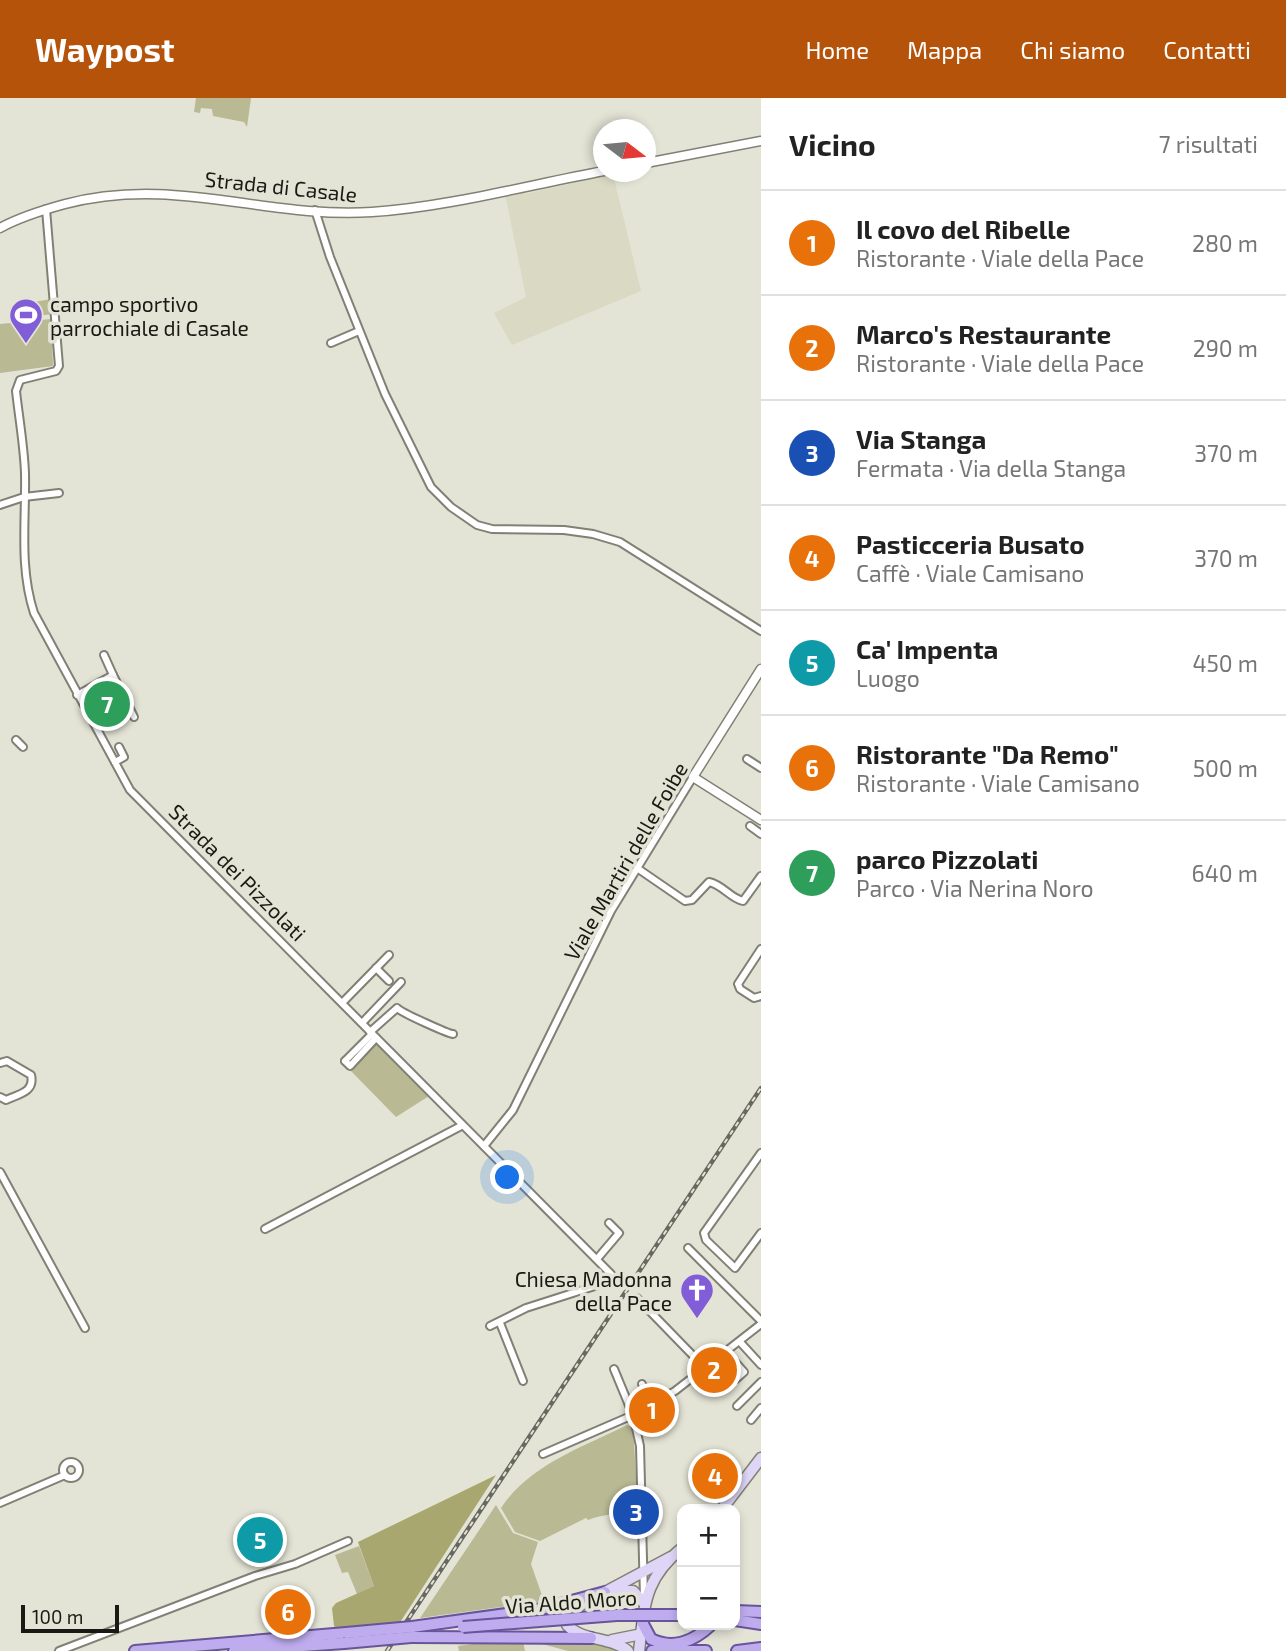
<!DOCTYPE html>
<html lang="it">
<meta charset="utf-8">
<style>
:root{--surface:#fff;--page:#f2f2f2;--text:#222;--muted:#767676;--line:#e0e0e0;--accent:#b45309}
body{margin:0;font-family:"Exo 2",sans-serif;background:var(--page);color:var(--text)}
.controls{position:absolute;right:21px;bottom:21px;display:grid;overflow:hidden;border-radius:14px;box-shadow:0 4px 10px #0003}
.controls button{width:63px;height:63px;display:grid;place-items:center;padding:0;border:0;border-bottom:2px solid var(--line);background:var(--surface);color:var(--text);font:35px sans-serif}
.compass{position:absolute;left:593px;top:21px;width:63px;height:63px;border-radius:50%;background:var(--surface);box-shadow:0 4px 10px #0003;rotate:106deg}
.scale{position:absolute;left:21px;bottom:18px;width:98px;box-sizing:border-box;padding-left:7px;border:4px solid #1a1a15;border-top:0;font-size:19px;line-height:24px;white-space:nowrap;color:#1a1a15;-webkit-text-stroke:5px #e4e4d6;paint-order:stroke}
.you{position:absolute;left:508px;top:1080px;width:24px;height:24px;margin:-18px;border:5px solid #fff;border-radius:50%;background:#1a73e8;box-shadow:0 0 0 10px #1a73e833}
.badge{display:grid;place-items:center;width:46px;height:46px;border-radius:50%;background:var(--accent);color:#fff;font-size:23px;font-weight:700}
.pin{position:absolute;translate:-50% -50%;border:4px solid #fff;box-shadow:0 2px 7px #0006}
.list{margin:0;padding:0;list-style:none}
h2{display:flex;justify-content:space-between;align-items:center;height:91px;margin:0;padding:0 28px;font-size:30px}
h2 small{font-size:23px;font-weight:400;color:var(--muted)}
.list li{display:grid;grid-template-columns:46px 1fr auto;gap:21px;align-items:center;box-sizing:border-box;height:105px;padding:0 28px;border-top:2px solid var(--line)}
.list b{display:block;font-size:26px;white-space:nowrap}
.list p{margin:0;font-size:23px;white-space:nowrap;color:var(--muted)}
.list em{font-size:23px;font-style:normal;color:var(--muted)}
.map{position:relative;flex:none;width:761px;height:1553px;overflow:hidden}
header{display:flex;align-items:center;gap:42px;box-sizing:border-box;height:98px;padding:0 35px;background:var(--accent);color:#fff}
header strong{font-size:33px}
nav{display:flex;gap:38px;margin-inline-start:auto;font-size:24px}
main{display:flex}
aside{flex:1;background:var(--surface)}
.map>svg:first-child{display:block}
.built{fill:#d9d9c4}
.green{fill:#b9b994}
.forest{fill:#a8a76f}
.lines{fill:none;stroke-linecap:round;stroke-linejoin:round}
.minor-casing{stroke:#808074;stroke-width:10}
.tertiary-casing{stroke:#808074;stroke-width:11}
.secondary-casing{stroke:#808074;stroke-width:13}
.primary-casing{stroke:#68549b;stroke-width:14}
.minor{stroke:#fff;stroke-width:6}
.tertiary{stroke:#fff;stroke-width:8}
.secondary{stroke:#ded5f7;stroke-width:10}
.primary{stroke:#beacee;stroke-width:10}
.rail-casing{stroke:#686860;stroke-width:4.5}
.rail{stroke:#e4e4d6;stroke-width:2;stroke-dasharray:5;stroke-linecap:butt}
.primary-bridge-casing{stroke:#68549b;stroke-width:14;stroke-linecap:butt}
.primary-bridge{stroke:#beacee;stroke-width:10}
.labels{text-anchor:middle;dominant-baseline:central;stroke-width:7;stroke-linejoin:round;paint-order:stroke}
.street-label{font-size:21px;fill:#1a1a15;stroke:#e4e4d6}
.poi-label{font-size:21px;fill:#1a1a15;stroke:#e4e4d6;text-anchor:start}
</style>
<header>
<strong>Waypost</strong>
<nav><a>Home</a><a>Mappa</a><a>Chi siamo</a><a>Contatti</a></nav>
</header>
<main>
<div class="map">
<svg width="761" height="1553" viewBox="0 0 761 1553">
<rect width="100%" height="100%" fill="#e4e4d6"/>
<path class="built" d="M613,76L641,193L512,247L494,215L526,199L505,96L523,92L525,96Z"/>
<g class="green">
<path d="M196,0H251L247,29L244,24L213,18L212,11L201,10L200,15L194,14Z"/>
<path d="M51,201L52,216L23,220V206Z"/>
<path d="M51,221L53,268L0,275V226Z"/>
<path d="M111,583L128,613L99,627L85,600Z"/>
<path d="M375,945L429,998L396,1019L349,971Z"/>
<path d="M627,1327L633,1329L638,1411C621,1417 605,1415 588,1422L586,1420L540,1443L515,1434L501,1410C529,1367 583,1349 627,1327Z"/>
<path d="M496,1407L513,1435L538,1444L531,1466L544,1503L420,1520Z"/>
<path d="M359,1448L374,1488L357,1496L348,1474L342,1475L335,1457Z"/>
<path d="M495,1543H523L525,1553H459L458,1548Z"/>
<path d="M531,1543C560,1544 596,1540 622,1553H568Z"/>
</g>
<path class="forest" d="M496,1377L399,1526L339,1531L334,1528L332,1510L336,1505L374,1488L358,1444Z"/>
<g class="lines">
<g class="minor-casing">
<g id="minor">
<path d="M46,111L59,268L56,273L20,282L16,293C19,320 24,348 25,375C26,422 19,469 34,515L130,692L611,1176L598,1187L526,1210L490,1228"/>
<path d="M315,112L330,159L385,296L431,389L451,409L477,427L492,431L564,432L593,436L620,444L761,533"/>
<path d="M331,245L359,233"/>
<path d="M0,407L24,399L59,395"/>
<path d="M104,557L113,577"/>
<path d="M77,597L113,577L134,619"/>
<path d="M16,642L23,649"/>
<path d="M747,661L761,670"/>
<path d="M115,664L124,659L119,649"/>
<path d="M750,728L761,736"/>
<path d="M637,770L685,803L692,802L709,784C723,787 730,800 743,803L761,778"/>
<path d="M761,851L738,886L740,891L754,900L761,898"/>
<path d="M376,870L389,883"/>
<path d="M343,904L389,857"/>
<path d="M362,925L401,884"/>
<path d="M370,934L397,910C402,915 449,936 453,936"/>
<path d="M345,963L350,968L376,940"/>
<path d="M345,963L372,936"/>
<path d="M0,965L7,963L31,977C35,994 19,996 6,1002L0,999"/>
<path d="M484,1048L513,1012L611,813L693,679"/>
<path d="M761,1055L704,1135L706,1142L735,1170L761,1135"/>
<path d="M0,1074L85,1230"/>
<path d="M265,1131L461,1028"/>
<path d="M688,1150L761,1223"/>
<path d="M597,1161L619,1135L609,1125"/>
<path d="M637,1200L706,1271"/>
<path d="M500,1225L523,1283"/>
<path d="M740,1244L761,1267"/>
<path d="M614,1271L633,1317L640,1348L644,1499"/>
<path d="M736,1281L744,1274L736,1265"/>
<path d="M642,1286L651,1306"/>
<path d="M737,1308L761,1284"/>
<path d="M751,1322L761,1310"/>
<path d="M543,1356L633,1317L675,1293L761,1226"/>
<circle cx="71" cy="1372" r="8"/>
<path d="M0,1405L65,1377"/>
<path d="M59,1553L255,1478L295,1466L348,1443"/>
</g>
</g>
<g class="tertiary-casing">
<g id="tertiary">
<path d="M646,65L761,43"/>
<path d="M0,130C20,119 43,112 65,106C175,77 266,121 372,114C447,109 529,87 604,73"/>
<path d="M761,571L693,679L761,722"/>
</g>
</g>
<g class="secondary-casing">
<g id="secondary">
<path d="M722,1411L761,1360"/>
<path d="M616,1493H633L644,1505"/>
<path d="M612,1542L642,1536"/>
<path d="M628,1553C610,1538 583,1544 567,1527L568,1516L577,1509L671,1459"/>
<path d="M639,1553C645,1507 643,1482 682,1450"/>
</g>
</g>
<g class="primary-casing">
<g id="primary">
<path d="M735,1513L761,1514"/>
<path d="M735,1522L761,1526"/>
<path d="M643,1526L651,1541C673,1552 694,1543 711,1527"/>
<path d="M412,1529L542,1511L605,1494"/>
<path d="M411,1539L591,1540"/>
<path d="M135,1553L346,1535"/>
<path d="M234,1553L344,1545"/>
<path d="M652,1553H706"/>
<path d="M737,1553L761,1550"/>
</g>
</g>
<use href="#minor" class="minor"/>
<use href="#tertiary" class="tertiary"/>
<use href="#secondary" class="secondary"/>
<use href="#primary" class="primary"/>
<g class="rail-casing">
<path id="rail" d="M387,1553L761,990"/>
</g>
<use href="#rail" class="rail"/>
<g class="primary-bridge-casing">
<g id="primary-bridge">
<path d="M463,1529L617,1517H682"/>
<path d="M346,1535L412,1529"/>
<path d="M344,1545L411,1539"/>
</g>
</g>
<use href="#primary-bridge" class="primary-bridge"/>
</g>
<defs>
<g id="stadium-pin" transform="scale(1.75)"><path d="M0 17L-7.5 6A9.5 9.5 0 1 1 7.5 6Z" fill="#825dd8" stroke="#e4e4d6"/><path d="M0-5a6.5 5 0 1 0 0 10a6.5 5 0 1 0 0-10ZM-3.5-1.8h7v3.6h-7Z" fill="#fff"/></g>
<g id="church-pin" transform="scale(1.75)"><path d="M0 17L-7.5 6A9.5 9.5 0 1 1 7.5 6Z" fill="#825dd8" stroke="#e4e4d6"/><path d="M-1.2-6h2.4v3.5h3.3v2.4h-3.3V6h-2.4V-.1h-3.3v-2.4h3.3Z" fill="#fff"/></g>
</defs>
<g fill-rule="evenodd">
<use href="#stadium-pin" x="26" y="217"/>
<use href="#church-pin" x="697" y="1192"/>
</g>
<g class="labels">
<g class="street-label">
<text transform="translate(281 88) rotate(6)">Strada di Casale</text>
<text transform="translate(625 763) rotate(-60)">Viale Martiri delle Foibe</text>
<text transform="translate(238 774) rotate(45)">Strada dei Pizzolati</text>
<text transform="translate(571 1503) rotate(-4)">Via Aldo Moro</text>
</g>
<g class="poi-label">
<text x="50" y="205">campo sportivo<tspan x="50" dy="24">parrochiale di Casale</tspan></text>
<text x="672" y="1180" text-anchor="end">Chiesa Madonna<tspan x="672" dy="24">della Pace</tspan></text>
</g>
</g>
</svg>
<div class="controls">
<button>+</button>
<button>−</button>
</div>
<svg class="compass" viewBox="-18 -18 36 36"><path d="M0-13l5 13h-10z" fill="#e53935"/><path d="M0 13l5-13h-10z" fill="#767676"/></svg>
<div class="scale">100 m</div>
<div class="you"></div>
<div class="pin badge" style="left:652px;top:1312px;background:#e8710a">1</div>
<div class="pin badge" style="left:714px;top:1272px;background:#e8710a">2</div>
<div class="pin badge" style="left:636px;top:1414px;background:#1a4fb4">3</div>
<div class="pin badge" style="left:715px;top:1378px;background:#e8710a">4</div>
<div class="pin badge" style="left:260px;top:1442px;background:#0f9aa8">5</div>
<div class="pin badge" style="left:288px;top:1514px;background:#e8710a">6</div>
<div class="pin badge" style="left:107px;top:606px;background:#2e9e5b">7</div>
</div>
<aside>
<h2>Vicino<small>7 risultati</small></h2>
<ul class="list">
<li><span class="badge" style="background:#e8710a">1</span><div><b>Il covo del Ribelle</b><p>Ristorante · Viale della Pace</p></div><em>280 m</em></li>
<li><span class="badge" style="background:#e8710a">2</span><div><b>Marco's Restaurante</b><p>Ristorante · Viale della Pace</p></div><em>290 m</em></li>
<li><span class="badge" style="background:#1a4fb4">3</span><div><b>Via Stanga</b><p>Fermata · Via della Stanga</p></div><em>370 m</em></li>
<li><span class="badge" style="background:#e8710a">4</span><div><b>Pasticceria Busato</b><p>Caffè · Viale Camisano</p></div><em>370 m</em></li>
<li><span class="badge" style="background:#0f9aa8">5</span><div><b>Ca' Impenta</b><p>Luogo</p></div><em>450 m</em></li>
<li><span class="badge" style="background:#e8710a">6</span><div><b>Ristorante &quot;Da Remo&quot;</b><p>Ristorante · Viale Camisano</p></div><em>500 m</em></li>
<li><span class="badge" style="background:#2e9e5b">7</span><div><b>parco Pizzolati</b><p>Parco · Via Nerina Noro</p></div><em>640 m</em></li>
</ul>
</aside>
</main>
